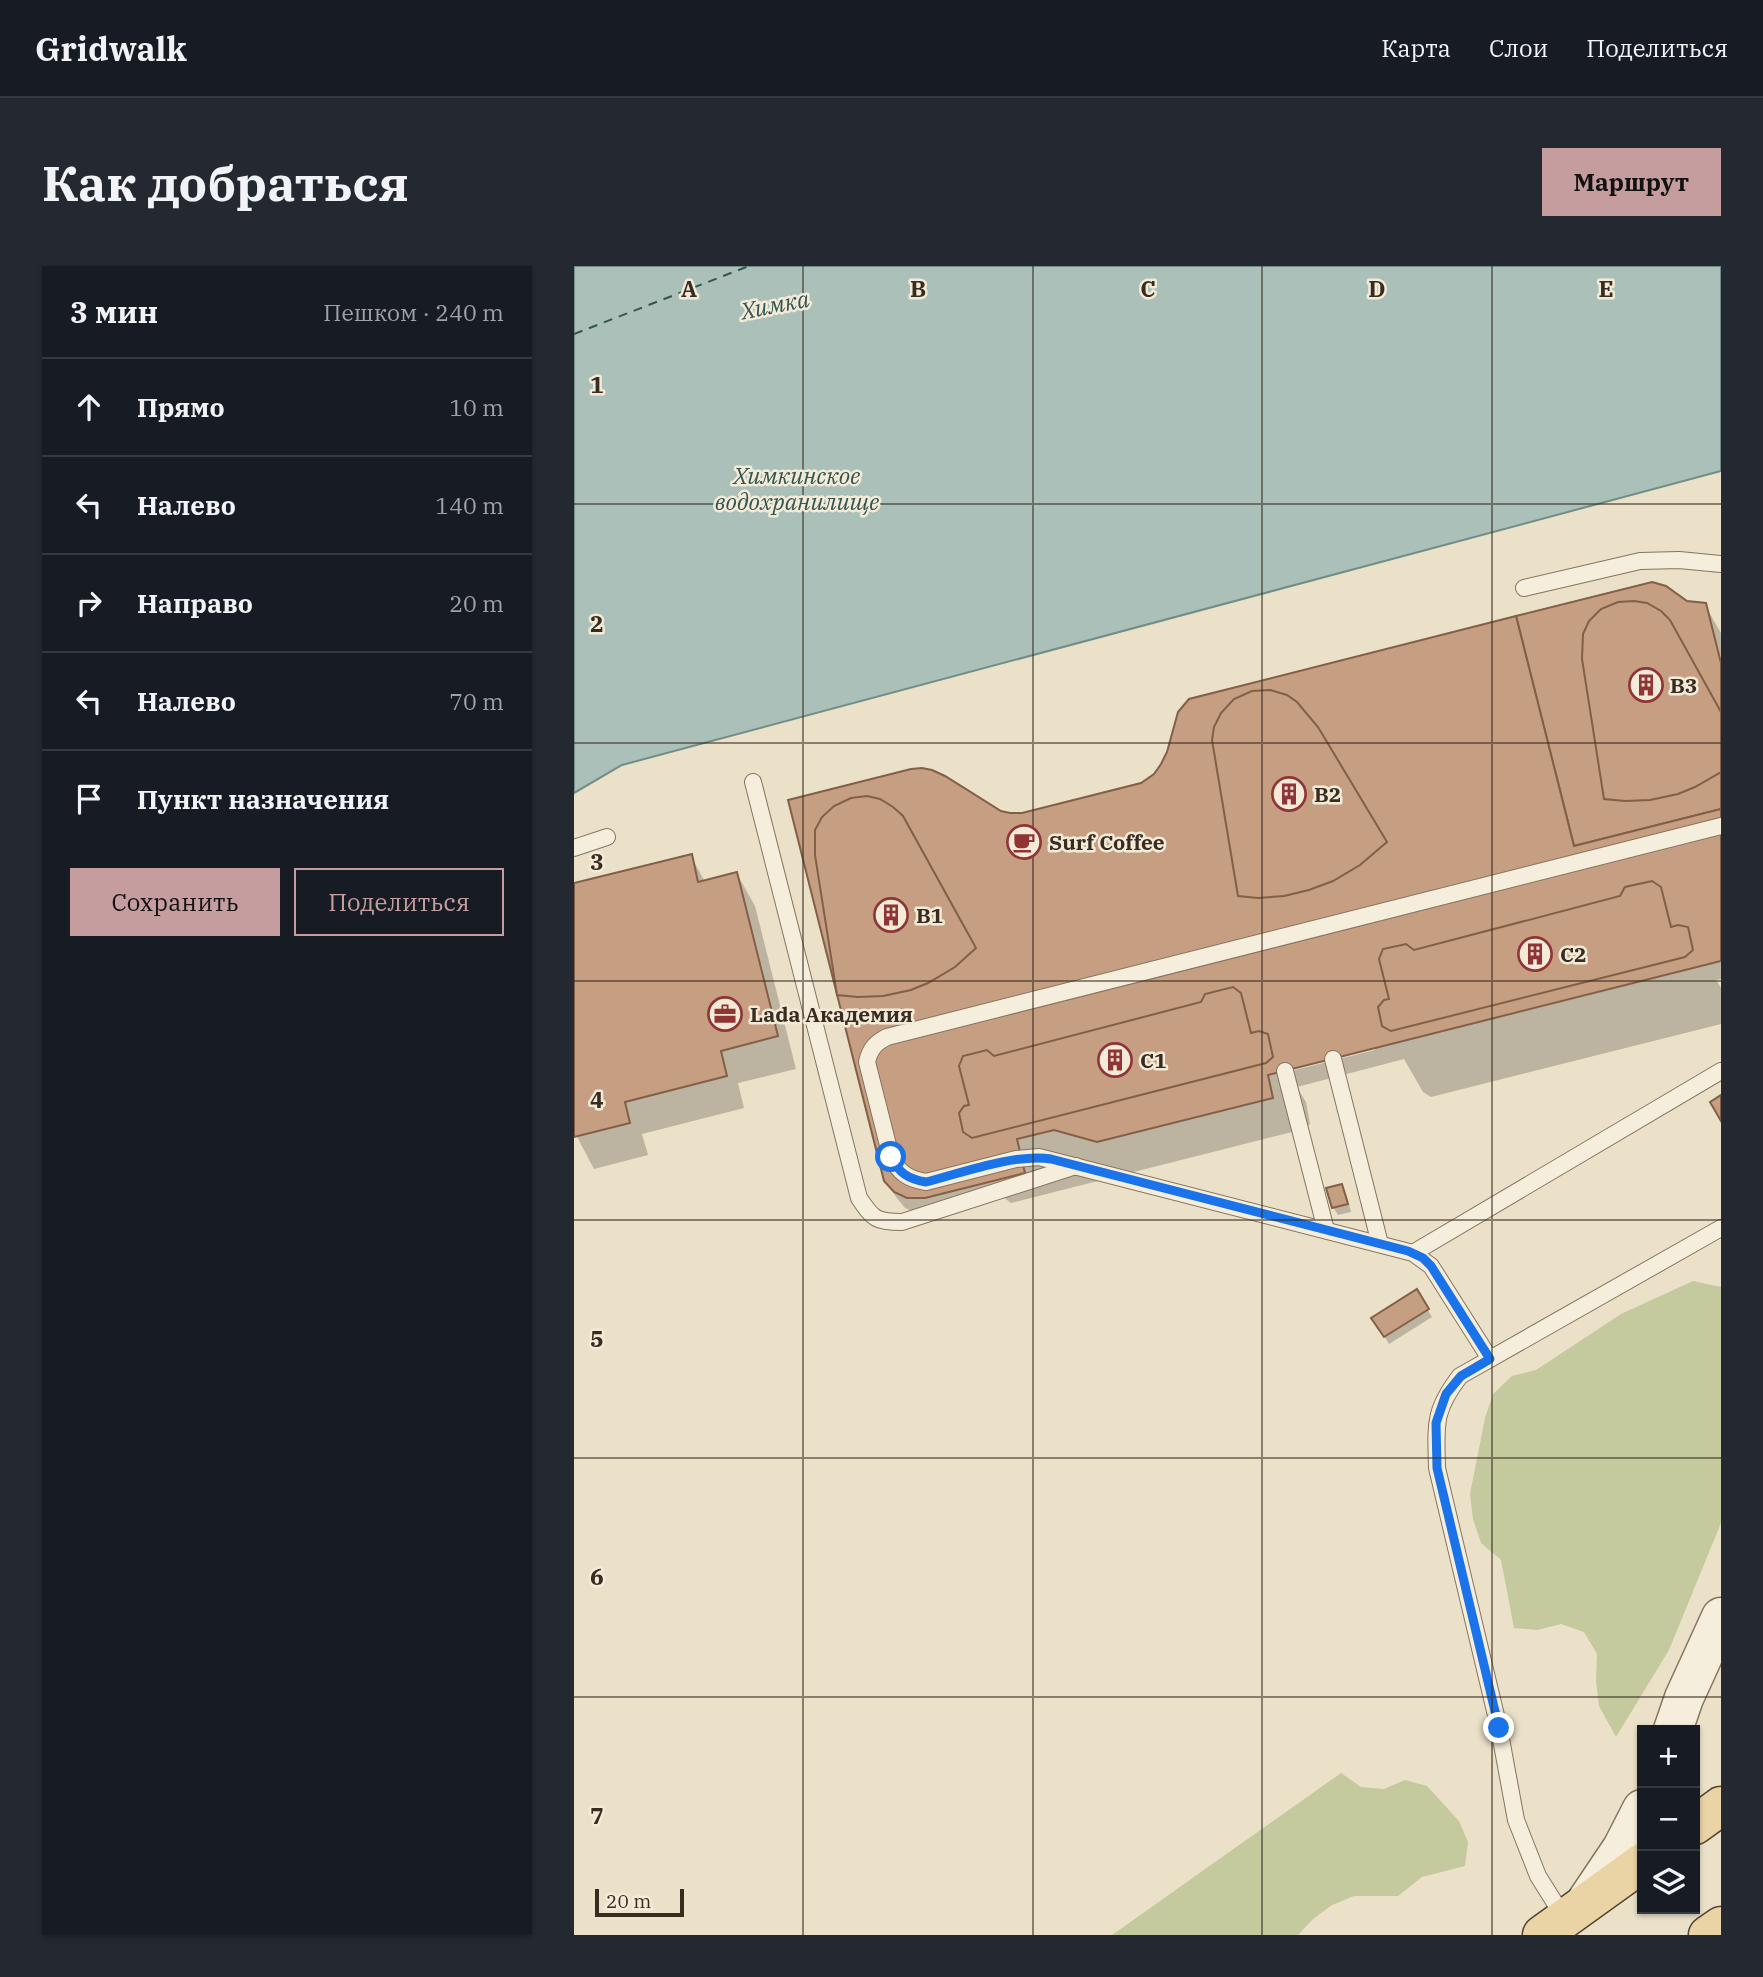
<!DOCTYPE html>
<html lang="ru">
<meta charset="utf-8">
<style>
:root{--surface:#171b24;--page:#242831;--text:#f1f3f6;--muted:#9ea1a6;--line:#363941;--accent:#c59d9f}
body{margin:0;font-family:"IBM Plex Serif",serif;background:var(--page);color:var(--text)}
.controls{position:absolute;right:21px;bottom:21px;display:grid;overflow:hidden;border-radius:0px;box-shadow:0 2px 5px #0004}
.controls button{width:63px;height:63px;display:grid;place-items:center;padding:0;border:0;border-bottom:2px solid var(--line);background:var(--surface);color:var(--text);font:35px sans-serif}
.scale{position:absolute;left:21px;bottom:18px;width:89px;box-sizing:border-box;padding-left:7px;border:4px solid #382c21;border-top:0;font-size:19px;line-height:24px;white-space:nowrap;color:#382c21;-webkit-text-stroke:5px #f3ebd8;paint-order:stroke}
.stop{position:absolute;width:21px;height:21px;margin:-16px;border:5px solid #1a73e8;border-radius:50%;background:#fff}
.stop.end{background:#1a73e8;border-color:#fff;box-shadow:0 2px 7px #0008}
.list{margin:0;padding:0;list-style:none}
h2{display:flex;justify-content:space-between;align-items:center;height:91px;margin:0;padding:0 28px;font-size:30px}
h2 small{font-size:23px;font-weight:400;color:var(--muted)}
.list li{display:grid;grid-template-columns:46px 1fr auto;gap:21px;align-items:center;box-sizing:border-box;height:98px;padding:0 28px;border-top:2px solid var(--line)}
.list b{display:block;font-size:26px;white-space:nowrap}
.list em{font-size:23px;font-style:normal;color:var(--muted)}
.actions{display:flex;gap:14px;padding:21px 28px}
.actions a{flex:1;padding:16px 0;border:2px solid var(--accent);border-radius:0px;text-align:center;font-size:24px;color:var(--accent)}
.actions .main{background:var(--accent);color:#111}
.icon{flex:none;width:38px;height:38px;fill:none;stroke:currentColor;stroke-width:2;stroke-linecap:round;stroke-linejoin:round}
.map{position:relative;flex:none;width:1147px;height:1669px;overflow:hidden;border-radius:0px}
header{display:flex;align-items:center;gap:42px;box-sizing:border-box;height:98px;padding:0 35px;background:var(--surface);border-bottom:2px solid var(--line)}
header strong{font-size:33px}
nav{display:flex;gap:38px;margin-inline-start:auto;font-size:24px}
.intro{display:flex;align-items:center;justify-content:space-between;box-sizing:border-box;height:168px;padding:0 42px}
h1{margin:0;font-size:49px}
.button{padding:18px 32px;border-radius:0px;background:var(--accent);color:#111;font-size:24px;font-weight:700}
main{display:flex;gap:42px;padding:0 42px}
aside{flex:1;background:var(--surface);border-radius:0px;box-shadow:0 2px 5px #0004}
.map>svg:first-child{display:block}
.green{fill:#c4c99e}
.water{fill:#aac0b9;stroke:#718e86;stroke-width:2}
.shadow{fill:#0003;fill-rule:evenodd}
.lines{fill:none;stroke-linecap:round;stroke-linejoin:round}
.ferry{stroke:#325654;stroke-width:2;stroke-dasharray:9 7;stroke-linecap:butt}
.building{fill:#c69e82;stroke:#835f47;stroke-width:2}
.service-casing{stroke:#86745f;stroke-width:18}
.tertiary-casing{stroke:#86745f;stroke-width:41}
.primary-casing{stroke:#554233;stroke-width:41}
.service{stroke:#f6eedc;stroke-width:16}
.tertiary{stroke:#f6eedc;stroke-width:38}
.primary{stroke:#ead4a5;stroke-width:38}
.route{stroke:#1a73e8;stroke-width:9}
.grid{fill:none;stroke:#382c21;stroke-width:2;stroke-opacity:0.55}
.labels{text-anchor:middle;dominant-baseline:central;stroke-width:5;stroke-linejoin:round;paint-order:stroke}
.poi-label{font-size:21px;font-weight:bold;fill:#382c21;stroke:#f3ebd8;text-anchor:start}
.water-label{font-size:23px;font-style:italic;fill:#325654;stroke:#f3ebd8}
.grid-label{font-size:23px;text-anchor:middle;font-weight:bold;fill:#382c21;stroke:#f3ebd8;stroke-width:5;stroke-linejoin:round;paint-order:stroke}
</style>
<header>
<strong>Gridwalk</strong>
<nav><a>Карта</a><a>Слои</a><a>Поделиться</a></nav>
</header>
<div class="intro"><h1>Как добраться</h1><a class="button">Маршрут</a></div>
<main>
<aside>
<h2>3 мин<small>Пешком · 240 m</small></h2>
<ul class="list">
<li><svg class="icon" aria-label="ahead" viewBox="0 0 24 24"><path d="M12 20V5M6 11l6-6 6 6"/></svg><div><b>Прямо</b></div><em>10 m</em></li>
<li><svg class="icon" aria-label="left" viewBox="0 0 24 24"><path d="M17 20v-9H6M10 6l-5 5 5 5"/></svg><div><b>Налево</b></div><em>140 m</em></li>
<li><svg class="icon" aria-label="right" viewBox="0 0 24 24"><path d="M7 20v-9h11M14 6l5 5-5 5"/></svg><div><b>Направо</b></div><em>20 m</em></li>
<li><svg class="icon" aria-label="left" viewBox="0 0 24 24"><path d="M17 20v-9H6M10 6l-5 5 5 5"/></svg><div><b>Налево</b></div><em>70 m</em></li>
<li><svg class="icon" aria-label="arrive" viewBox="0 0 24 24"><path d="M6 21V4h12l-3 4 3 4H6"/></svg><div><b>Пункт назначения</b></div></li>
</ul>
<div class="actions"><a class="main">Сохранить</a><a>Поделиться</a></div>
</aside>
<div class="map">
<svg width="1147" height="1669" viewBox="0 0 1147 1669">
<rect width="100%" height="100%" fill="#ebe1c9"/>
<g class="green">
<path d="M1119,1015L1147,1021V1257L1095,1384L1042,1471L1025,1440L1022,1415L1023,1388L1010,1366L987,1358L963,1364L940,1362L927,1294L907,1277L899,1253L896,1228L911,1152L919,1128L938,1110L962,1104L1047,1048Z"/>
<path d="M767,1507L787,1521L810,1523L831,1514L853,1520L885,1555L894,1576L891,1600L848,1611L824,1630H780L758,1639L739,1653L724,1669H538Z"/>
</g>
<path class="water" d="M0,0H1147V205L48,499L0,527Z"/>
<g class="shadow">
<path d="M1113,336L1131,339L1147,367V713L1142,714L1147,722V758L857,831L849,826L830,793L723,821L732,836L736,858L730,863L437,937L429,931L344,948L331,942L322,931L312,914L426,546L448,548L568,518ZM800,780L801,784L713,806V802Z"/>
<path d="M117,590L131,616L163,608L181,640L222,803L164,817L170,842L68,868L74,889L20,903L0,865V619Z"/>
<path d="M768,920L772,927L777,946L764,949L759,941Z"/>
<path d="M843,1026L858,1051L815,1078L800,1053Z"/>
</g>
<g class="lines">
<path class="ferry" d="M0,68L175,0"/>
</g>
<g class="building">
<path d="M1078,316L1092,320L1113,335L1132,337L1147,397V543L1000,580L942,350Z"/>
<path d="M1060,335L1073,337L1087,345L1096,354L1147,446V506L1121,521L1104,528L1076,534L1051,535L1030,533L1008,393L1009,368L1015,355L1027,343L1044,336Z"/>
<path d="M942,350L1000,580L1147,543V695L694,809L699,832L523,876L480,864L443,873L451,907L351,932H333L320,926L310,915L214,534L337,503L348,502L358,504L371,510L427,545L436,547H448L567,517L580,508L587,498L593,486L604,446L615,433Z"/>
<path d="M696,424L713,429L723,436L744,461L813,576L786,599L759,615L735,624L710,630L684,632L664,630L638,474L640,461L647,447L660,433L678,425Z"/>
<path d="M293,530L306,533L319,541L329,550L402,682L381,701L354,717L337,724L309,730L284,731L263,729L241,589V564L248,551L260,540L277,532Z"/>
<path d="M118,588L124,616L163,606L204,770L147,785L153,810L51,836L56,857L0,871V617Z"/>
<path d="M1078,615L1087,621L1097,661L1104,659L1114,661L1119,684L1111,691L817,765L808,760L804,741L810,734L815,733L805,693L809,683L832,678L840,684L1046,630L1051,621Z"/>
<path d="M659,721L667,727L677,767L685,765L694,768L699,791L692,797L398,872L389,866L385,847L390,840L395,839L385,800L389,790L413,784L420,790L627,736L631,728Z"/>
<path d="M1147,829V855L1136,836Z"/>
<path d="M768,918L774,938L758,942L752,922Z"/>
<path d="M843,1023L855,1043L810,1071L797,1052Z"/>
</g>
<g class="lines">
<g class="service-casing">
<g id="service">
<path d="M950,322L1066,295L1105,294L1147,298"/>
<path d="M179,516L285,932C299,953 302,956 328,956L502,900"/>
<path d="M0,582L33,571"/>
<path d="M759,793L806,978"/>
<path d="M711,805L752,964"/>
<path d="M839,987L1147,805"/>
<path d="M916,1093L857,1000L839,987L465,891L442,893L352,916C334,913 325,907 317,891L293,796C296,783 301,777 313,771L1147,560"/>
<path d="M991,1653L964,1610L942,1554L925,1462L863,1202C862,1159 859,1145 886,1110L1147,962"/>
</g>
</g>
<g class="tertiary-casing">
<g id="tertiary">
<path d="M1099,1464L1110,1432L1147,1351"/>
<path d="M1013,1634L1048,1582L1068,1543"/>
</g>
</g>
<g class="primary-casing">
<g id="primary">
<path d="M1121,1559L1147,1540"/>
<path d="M968,1669L1068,1597"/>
<path d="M1134,1669L1147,1660"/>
</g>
</g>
<use href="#service" class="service"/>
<use href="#tertiary" class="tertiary"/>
<use href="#primary" class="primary"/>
</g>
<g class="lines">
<path class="route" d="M317,891C325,907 334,913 352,916C387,907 443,887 477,893L834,985L849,992L857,1000L916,1093L887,1110L872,1128L862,1157L863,1202L925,1462"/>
</g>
<path class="grid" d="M229,0V1669M459,0V1669M688,0V1669M918,0V1669M0,238H1147M0,477H1147M0,715H1147M0,954H1147M0,1192H1147M0,1431H1147"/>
<defs>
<g id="building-ring" transform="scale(1.75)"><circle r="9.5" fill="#f3ebd8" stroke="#903435" stroke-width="1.5"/><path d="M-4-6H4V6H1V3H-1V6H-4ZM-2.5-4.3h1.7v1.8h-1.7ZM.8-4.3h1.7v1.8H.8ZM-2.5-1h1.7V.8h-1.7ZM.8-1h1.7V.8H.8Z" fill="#903435"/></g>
<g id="cafe-ring" transform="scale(1.75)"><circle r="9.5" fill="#f3ebd8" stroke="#903435" stroke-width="1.5"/><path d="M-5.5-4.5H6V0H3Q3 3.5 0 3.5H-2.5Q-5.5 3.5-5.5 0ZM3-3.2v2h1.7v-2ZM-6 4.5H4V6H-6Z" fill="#903435"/></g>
<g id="office-ring" transform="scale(1.75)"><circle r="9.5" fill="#f3ebd8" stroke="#903435" stroke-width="1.5"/><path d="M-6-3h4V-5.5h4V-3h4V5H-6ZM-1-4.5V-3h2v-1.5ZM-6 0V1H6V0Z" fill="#903435"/></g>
</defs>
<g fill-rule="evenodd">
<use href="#building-ring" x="1072" y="419"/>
<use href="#building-ring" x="715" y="528"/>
<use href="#cafe-ring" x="450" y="576"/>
<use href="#building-ring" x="317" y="649"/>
<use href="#building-ring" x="961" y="688"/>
<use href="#office-ring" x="151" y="748"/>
<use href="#building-ring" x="541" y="794"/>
</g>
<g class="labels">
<g class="poi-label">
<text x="1096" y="419">B3</text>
<text x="740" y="528">B2</text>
<text x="475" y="576">Surf Coffee</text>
<text x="342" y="649">B1</text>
<text x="986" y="688">C2</text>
<text x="176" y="748">Lada Академия</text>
<text x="566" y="794">C1</text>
</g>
<g class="water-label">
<text transform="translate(201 38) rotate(-11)">Химка</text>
<text x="223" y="209">Химкинское<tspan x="223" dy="26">водохранилище</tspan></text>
</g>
</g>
<g class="grid-label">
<text x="115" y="31">A</text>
<text x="344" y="31">B</text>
<text x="574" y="31">C</text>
<text x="803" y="31">D</text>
<text x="1032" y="31">E</text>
<text x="23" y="127">1</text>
<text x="23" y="366">2</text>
<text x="23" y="604">3</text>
<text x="23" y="842">4</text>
<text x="23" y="1081">5</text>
<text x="23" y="1319">6</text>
<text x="23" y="1558">7</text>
</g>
</svg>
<div class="controls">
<button>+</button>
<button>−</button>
<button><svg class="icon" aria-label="layers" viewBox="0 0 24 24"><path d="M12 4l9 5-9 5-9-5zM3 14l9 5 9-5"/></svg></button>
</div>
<div class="scale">20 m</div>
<div class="stop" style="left:317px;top:891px"></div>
<div class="stop end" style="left:925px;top:1462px"></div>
</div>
</main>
